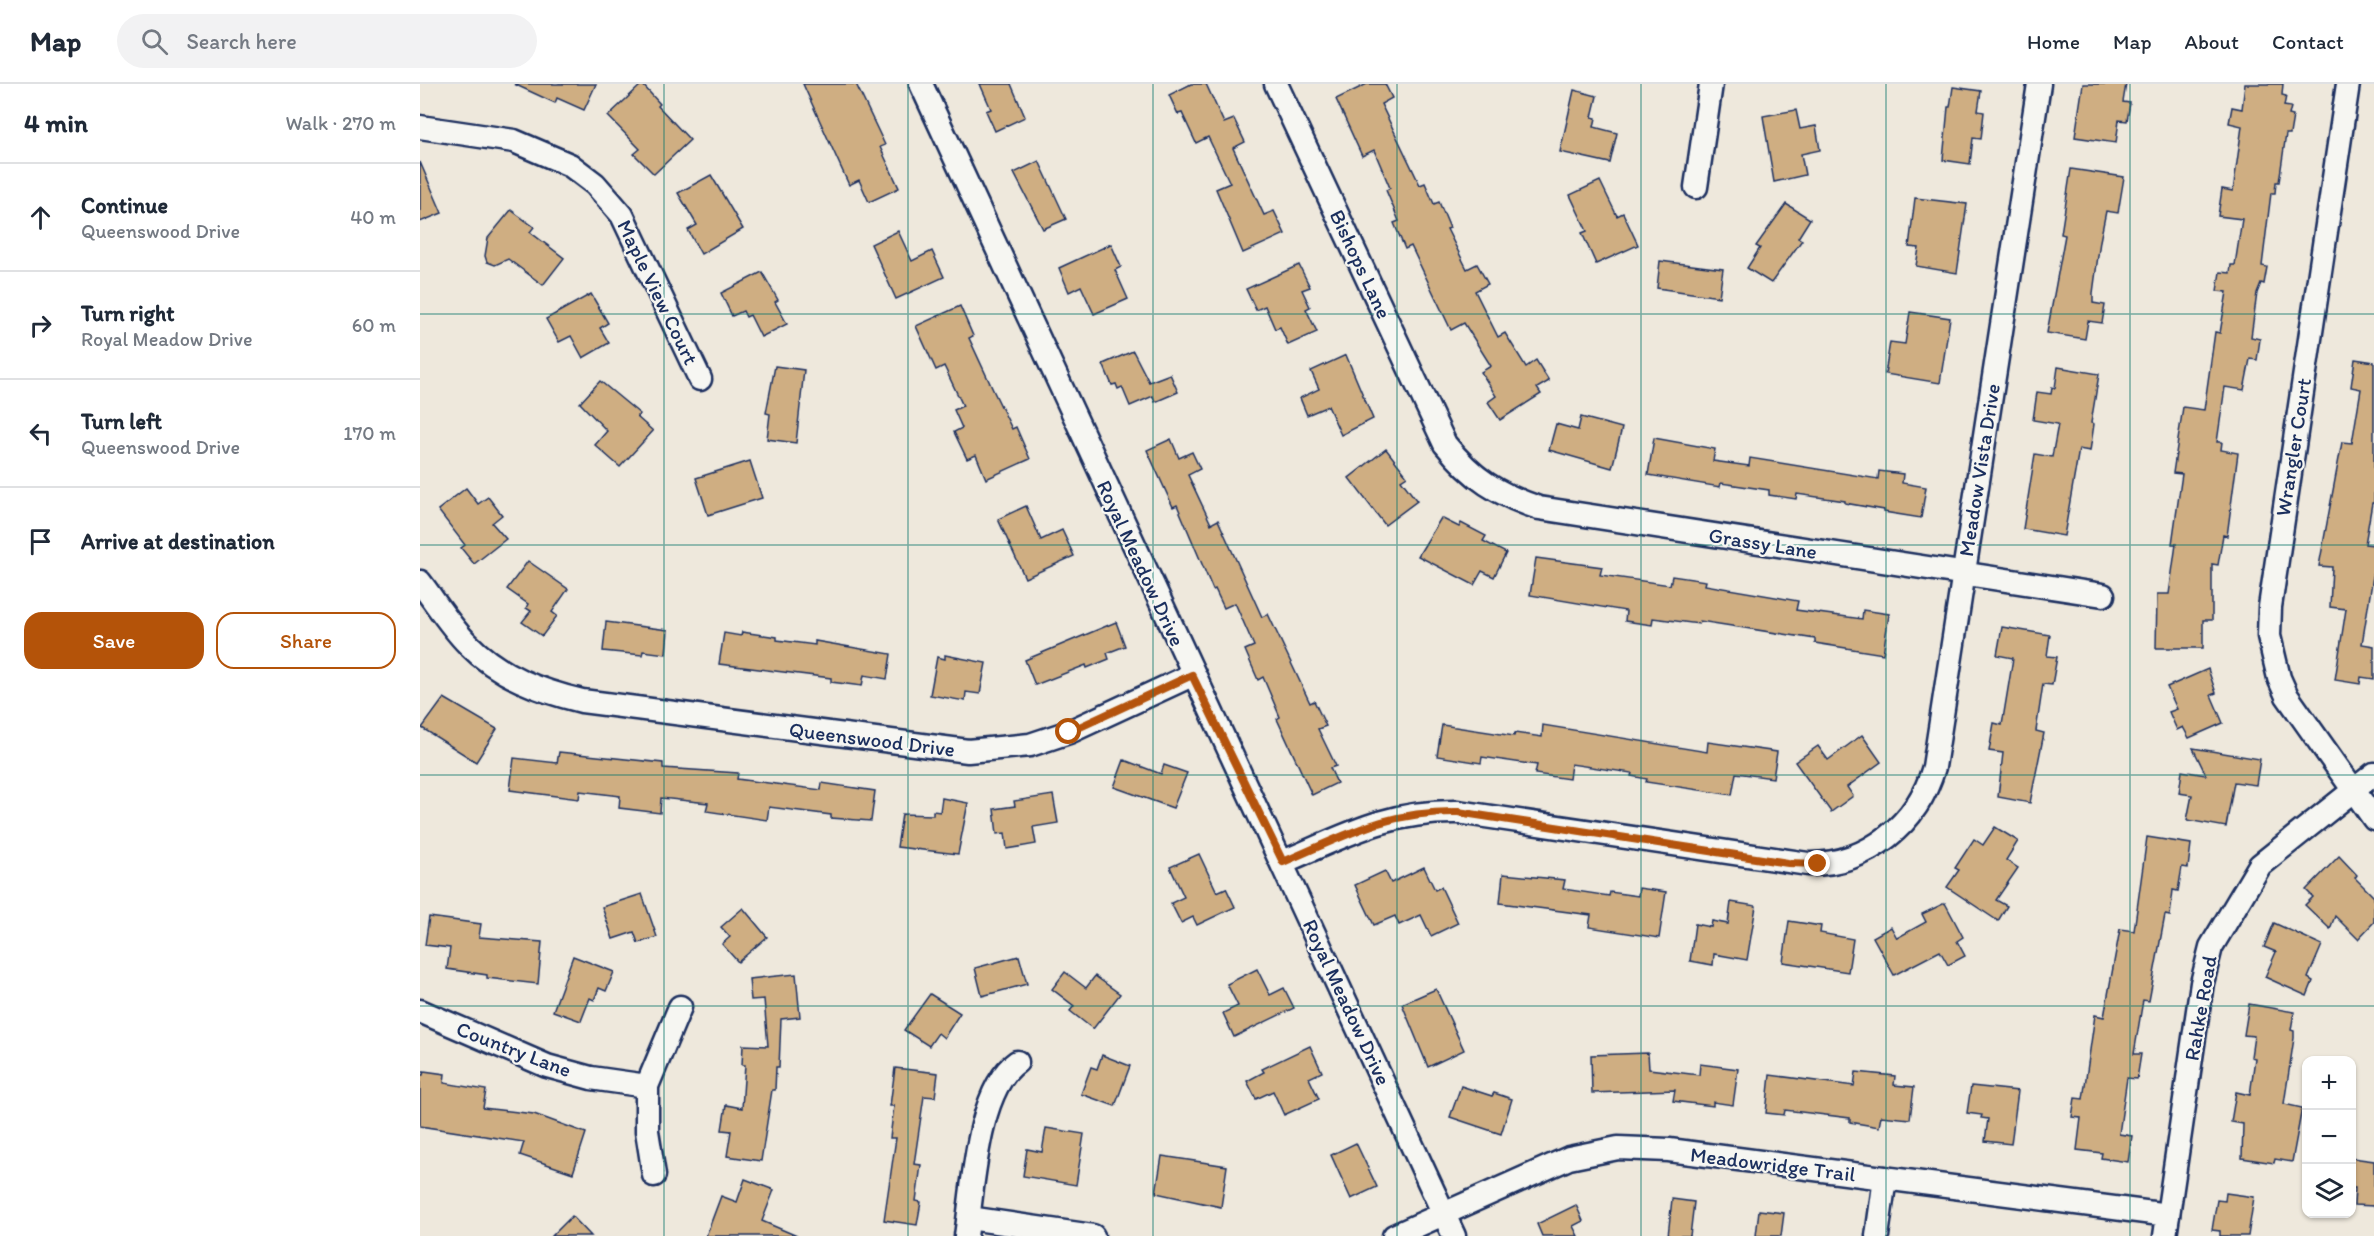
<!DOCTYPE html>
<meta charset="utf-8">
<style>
:root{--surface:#fff;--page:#f2f2f3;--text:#1f2937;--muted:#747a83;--line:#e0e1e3;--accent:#b45309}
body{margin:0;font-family:Itim,sans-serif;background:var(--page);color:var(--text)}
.controls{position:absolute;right:18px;bottom:18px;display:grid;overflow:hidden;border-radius:12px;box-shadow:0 2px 4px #0004}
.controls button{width:54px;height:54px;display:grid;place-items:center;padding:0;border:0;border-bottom:2px solid var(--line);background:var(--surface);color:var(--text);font:30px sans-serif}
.stop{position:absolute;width:18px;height:18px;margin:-14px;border:4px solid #b45309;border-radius:50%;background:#fff}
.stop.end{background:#b45309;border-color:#fff;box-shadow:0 2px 6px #0008}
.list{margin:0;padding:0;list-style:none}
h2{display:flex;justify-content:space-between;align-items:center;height:78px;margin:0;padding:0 24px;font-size:26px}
h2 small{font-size:20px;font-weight:400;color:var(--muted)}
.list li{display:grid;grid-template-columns:39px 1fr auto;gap:18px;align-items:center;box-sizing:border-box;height:108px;padding:0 24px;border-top:2px solid var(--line)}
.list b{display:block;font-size:22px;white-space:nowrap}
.list p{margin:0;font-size:20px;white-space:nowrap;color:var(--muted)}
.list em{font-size:20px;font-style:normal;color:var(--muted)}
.actions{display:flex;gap:12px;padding:18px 24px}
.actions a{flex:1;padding:14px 0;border:2px solid var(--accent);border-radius:18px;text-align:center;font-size:21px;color:var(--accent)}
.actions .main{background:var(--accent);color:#fff}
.icon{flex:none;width:33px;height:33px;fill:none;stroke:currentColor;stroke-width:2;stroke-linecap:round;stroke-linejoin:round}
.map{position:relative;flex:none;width:1954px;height:1152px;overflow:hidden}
header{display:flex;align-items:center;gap:36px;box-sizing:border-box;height:84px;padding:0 30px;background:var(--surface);border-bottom:2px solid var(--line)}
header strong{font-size:28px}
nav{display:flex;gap:33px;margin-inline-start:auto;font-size:21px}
.search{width:420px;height:54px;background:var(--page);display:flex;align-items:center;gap:15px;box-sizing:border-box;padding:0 21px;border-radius:33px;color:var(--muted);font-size:22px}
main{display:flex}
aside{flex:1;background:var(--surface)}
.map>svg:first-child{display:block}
.building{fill:#cfae82;stroke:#1b2f5e;stroke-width:1.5}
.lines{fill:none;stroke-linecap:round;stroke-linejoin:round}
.minor-casing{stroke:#1b2f5e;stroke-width:27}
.minor{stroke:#f6f6f2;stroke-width:22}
.route{stroke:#b45309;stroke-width:8}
.grid{fill:none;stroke:#0f766e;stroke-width:1.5;stroke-opacity:0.55}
.labels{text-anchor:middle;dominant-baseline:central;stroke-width:4.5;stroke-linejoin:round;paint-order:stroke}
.street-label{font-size:21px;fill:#1b2f5e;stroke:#f6f6f2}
</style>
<header>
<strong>Map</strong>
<div class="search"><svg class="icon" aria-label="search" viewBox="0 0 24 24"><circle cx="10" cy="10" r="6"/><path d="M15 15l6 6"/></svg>Search here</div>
<nav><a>Home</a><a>Map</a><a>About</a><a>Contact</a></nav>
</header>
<main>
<aside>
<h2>4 min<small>Walk · 270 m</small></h2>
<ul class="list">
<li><svg class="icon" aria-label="ahead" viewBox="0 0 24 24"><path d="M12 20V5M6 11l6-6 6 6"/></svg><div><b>Continue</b><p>Queenswood Drive</p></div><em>40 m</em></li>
<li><svg class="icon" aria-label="right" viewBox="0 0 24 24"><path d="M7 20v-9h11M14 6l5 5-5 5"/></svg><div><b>Turn right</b><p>Royal Meadow Drive</p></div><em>60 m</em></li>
<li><svg class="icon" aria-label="left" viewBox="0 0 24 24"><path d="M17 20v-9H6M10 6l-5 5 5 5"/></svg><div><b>Turn left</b><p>Queenswood Drive</p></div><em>170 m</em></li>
<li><svg class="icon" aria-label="arrive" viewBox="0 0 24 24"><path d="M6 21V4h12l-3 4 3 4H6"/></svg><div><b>Arrive at destination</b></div></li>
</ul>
<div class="actions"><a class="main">Save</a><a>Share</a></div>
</aside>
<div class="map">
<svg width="1954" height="1152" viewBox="0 0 1954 1152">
<rect width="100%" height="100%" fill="#eee8dc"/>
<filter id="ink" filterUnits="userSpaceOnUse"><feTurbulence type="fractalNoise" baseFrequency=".0167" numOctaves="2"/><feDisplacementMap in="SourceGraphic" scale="12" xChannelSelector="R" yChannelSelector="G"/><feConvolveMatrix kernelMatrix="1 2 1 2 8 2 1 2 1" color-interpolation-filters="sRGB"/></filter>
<g filter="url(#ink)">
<g class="building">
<path d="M94,0H176L164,26L137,14L135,19Z"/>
<path d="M222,0L240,20L238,22L270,56L234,90L214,70L220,65L188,32Z"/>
<path d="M383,0H436L465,61L460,63L479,104L449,118L439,96L429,101Z"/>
<path d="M560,0H591L605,33L575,47L566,27L571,25Z"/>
<path d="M771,0H786L804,39L814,35L825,58L813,64L844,131L854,127L865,150L823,169L796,105L810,99L788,53L776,59L762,29L758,30L749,11Z"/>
<path d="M947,0H965L972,14L961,20L1000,101L1005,99L1014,120L1019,118L1030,144L1027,145L1047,185L1057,180L1068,200L1055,207L1078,253L1085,249L1106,283L1116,276L1129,297L1117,304L1121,310L1080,336L1068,318L1076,312L1061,288L1071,282L1044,239L1031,246L991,162L985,165L974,139L979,137L966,106L970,104L954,66L942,72L916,15Z"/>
<path d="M1663,0H1706L1703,18L1710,19L1707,37L1699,36L1696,59L1655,53Z"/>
<path d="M1825,0H1863L1862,11L1866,12L1864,22L1871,23L1869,31L1873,32L1870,50H1866L1859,98H1856L1855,109H1851L1842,182L1847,183L1844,200L1841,199L1837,209L1831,253L1840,255L1837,276L1830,275L1824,306L1805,303L1797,358H1802L1801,366L1818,369L1807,452L1803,451L1798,481L1792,480V536H1783V564H1736L1737,510H1749L1756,460H1752L1762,390L1753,389L1763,323L1784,326L1795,248L1800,249L1807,208L1797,207L1800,188L1810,189L1811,181H1815L1822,135L1798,132L1802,105L1813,107L1822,42L1809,39L1812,23L1822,25Z"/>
<path d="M1533,3L1561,7L1558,27L1564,28L1561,55L1553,54L1550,80L1523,76L1528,23H1530Z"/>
<path d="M1154,6L1177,12L1172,33L1176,34L1174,43L1197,49L1190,79L1140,68Z"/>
<path d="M1376,26L1380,45L1396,42L1400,66L1381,70L1385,91L1354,98L1343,32Z"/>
<path d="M619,77L646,135L623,145L594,89Z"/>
<path d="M0,78L22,129L0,138Z"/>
<path d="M1651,85L1704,93L1698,129L1686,127L1680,157L1673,209V219L1685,221L1682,239L1668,237L1665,255L1627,249L1645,151L1641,150Z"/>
<path d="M291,91L323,145L281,170L268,146L277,141L258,109Z"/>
<path d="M1180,97L1197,132L1203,129L1218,161L1176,180L1162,149L1167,147L1150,111Z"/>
<path d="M1495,114L1547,120L1537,189L1496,182L1499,164L1489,163Z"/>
<path d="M1366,120L1390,135L1378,154L1382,156L1351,199L1327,184L1340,164L1336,162Z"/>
<path d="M91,126L114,143L110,148L144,174L123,201L88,175L75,181L67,178L65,172L68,154Z"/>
<path d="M478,147L492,177L512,167L524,193L476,215L451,160Z"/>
<path d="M691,160L701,183L695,186L708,215L674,230L661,202L649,208L639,184Z"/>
<path d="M1240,177L1303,185L1299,213L1237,204Z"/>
<path d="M879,181L890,203L882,206L890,223L886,225L897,248L868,261L860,243L855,245L845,222L836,226L826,205Z"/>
<path d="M342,188L358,216L355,218L367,240L341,253L330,231L326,233L323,227L312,232L301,209Z"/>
<path d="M171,210L188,239L180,244L189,259L163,274L151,252L139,258L126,235Z"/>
<path d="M540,222L553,252L549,254L574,308L592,345L596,343L610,375L566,395L556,371L547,375L534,348L542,344L534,326L543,322L524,282L516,286L496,242Z"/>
<path d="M1490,228L1530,234L1520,299L1465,290L1470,258L1485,260Z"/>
<path d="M713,267L729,298L750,290L758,308L735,318L733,312L710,322L702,303L698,305L696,300L692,301L683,280Z"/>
<path d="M926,271L953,335L921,351L908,322L887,331L880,314L899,305L891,287Z"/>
<path d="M1935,275L1954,278V419H1952L1945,460L1954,461V486L1942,560L1954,562V595L1941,593L1940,600L1915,596L1926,525L1910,523L1912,483L1899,482L1922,358L1932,359L1941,305L1931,303Z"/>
<path d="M355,282L384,286L376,359L347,355L350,330L346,329Z"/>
<path d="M1638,283L1679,290L1671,339L1674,340L1670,367L1659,365L1644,452L1603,445L1615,370L1632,373L1638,340L1613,336L1617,308L1631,310L1632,303L1635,304Z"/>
<path d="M180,297L220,330L217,333L233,347L200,383L175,361L187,347L160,319Z"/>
<path d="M1161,333L1202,344L1192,384L1129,366L1136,340L1158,346Z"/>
<path d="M1234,354L1295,365L1293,377L1329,382L1330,374L1458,395L1459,387L1483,390L1482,399L1506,403L1501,434L1464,428V426L1425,419V417L1377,410L1376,415L1349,411V406L1301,399L1300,403L1228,391Z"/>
<path d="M751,355L759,374L772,368L780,385L768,391L791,440L798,436L842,533L848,530L890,619L894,617L906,642L898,645L916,682L910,684L917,699L892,711L857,635L860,633L843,593L838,596L825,566L834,562L815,519L804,524L795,505L793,506L757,421L753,423L727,366Z"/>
<path d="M966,365L987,392L981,396L997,417L965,441L929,394Z"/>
<path d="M330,377L342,414L288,431L276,394Z"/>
<path d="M46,404L58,420L68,413L82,431L72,439L86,455L54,480L41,464L45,461L18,426Z"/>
<path d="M606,422L621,456L642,446L654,472L605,494L578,435Z"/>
<path d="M1021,434L1039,443L1041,439L1066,452L1063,457L1086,469L1074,493L1062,487L1054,501L998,472Z"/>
<path d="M1116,474L1182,483L1180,491L1250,501L1252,492L1286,497L1285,501L1378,517L1376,526L1442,535L1443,526L1469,530L1463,570L1395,559V555L1280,537L1279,540L1233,534L1232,541L1205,537L1206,527L1110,511Z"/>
<path d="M108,477L148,505L132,528L137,532L122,552L102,538L111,527L106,524L108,520L87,505Z"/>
<path d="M186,538L248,546L246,570L223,567L222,571L183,567Z"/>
<path d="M696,538L705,562L687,569L689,575L667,584L666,581L615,601L605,576Z"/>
<path d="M1582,543L1630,551L1627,572L1637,573L1632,601L1623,600L1616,647L1624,649L1610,719L1578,713L1583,669L1569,667L1574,639L1582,641L1593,574L1577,571Z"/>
<path d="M322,548L357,553V556L395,561V557L471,570L467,595L444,591L442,602L411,598V594L299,580L304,549L321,552Z"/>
<path d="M525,571L566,579L560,610L546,608L545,617L510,611L517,573L525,575Z"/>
<path d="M1788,585L1796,609L1791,611L1803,639L1769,654L1763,643L1757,646L1749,628L1757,625L1747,603Z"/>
<path d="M24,614L77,645L56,678L2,644Z"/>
<path d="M1022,641L1094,652L1095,649L1122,653L1123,641L1287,668L1288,658L1357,668L1353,694L1316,689L1312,711L1226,698L1227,695L1211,692L1212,689L1151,680L1149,695L1115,690L1117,681L1062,673L1061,679L1017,672Z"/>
<path d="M1442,651L1461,678L1427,703L1433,712L1411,728L1375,678L1398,662L1408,676Z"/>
<path d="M1773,664L1840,675L1836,701L1814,698L1806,743L1767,736L1772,711L1759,709L1762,687L1786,691Z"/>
<path d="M139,668L243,679V684L318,689L317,695L401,706L402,699L455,707L451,737L411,734V731L349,723L347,736L286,727L288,719L241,714L240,729L199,724L200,712L160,707L159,715L90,706L94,674L137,679Z"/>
<path d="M704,676L741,690L744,681L767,689L753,724L694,703Z"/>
<path d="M633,711L638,739L613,743L616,760L587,765L585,749L577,750L574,725L595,722L594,717Z"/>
<path d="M522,714L548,719L538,770L477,763L482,730L513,731V727L520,728Z"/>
<path d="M1575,743L1598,757L1586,776L1598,784L1576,816L1587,822L1578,837L1527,803L1539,786L1535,784L1554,755L1563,761Z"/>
<path d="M1727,753L1771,760L1768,784L1762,783L1758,807L1753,806L1750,832L1745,831L1729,917L1723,916L1714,970H1721L1717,995L1707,994L1699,1050L1712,1052L1708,1078L1681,1074L1682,1069L1657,1066L1661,1034L1652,1033L1655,1014L1663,1015L1675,931L1684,933L1700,845L1714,847Z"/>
<path d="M779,770L797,808L806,804L815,823L777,841L773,833L761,839L751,819L764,813L750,783Z"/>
<path d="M1919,772L1937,791L1935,794L1954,813V838L1938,855L1915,832L1910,845L1885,821L1893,813L1886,806Z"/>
<path d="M1004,783L1015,806L1021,803L1038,839L1011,852L1001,831L979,841L975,832L954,841L935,801L965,787L971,799Z"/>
<path d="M1083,790L1145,796L1143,805L1189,812L1190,808L1218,812L1219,804L1246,808L1239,854L1169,843L1171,831L1080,819Z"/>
<path d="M222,810L237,853L218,859L214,848L193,855L182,823Z"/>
<path d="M1311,818L1336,822L1327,876L1294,870L1293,881L1270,877L1275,840L1291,843L1292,837L1308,840Z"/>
<path d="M1525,819L1543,853L1537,857L1545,872L1528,881L1520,867L1474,891L1453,853L1471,843L1477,854L1506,838L1502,830Z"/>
<path d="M323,824L347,853L318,878L302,860L310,853L301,843Z"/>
<path d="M9,833L61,840L59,853L122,858L118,900L67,894V891L27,885L30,864L5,861Z"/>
<path d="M1369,837L1401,842L1400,849L1433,855L1428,888L1363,878Z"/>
<path d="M1854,839L1902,861L1888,894L1893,897L1887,912L1845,893L1856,868L1844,863Z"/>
<path d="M153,872L194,888L186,907L179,904L174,916L170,914L161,937L133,927Z"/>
<path d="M599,872L607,900L562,912L555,884Z"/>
<path d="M837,885L850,911L864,904L874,924L814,953L803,929L818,922L807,900Z"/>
<path d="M645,888L666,904L675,892L700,910L673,945L650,927L654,922L632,905Z"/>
<path d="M376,890L380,933L361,935L359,983H356L355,1006H352L341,1077L307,1072L311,1047L302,1046L306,1021L322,1024L325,981H322L323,961L348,962L344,915L331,916L329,895Z"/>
<path d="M1016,905L1044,966L1008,983L982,920Z"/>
<path d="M510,910L540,929L524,954L518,949L509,962L484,946Z"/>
<path d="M1829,920L1874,928L1871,946L1874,947V954L1864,1020L1882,1024L1872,1078L1855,1075L1854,1079L1822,1074L1823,1040L1811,1038L1816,1008L1830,1011L1835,974L1831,973L1834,952L1824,951Z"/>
<path d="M890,962L902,988L889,994L899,1015L864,1031L853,1007L836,1015L827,997L844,988L842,985Z"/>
<path d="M1228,969L1229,985L1279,991L1280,980L1318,985L1313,1021L1293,1018V1022L1253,1017L1255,1006L1172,1009L1171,971Z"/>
<path d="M682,971L710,982L695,1022L661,1010L671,983L677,985Z"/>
<path d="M475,984L518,989L515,1013L504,1012L494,1080L501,1081L496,1117L501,1118L497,1141L464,1136L476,1054H470L474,1022H470Z"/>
<path d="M4,987L25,990L24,999L66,1006L63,1024L114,1030L166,1049L153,1089L100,1071L104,1058L0,1042V991H3Z"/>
<path d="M1436,988L1475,992L1474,1001L1494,1003L1490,1035L1461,1032L1459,1043L1430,1038V1034L1365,1026L1364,1031L1346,1029L1350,991L1434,1002Z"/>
<path d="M1041,1002L1072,1012L1074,1009L1092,1015L1081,1050L1030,1033Z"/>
<path d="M1551,1002L1598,1007L1591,1060L1565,1057L1568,1035L1561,1034L1562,1031L1547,1029Z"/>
<path d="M626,1044L664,1050L656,1101L603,1092L607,1065L622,1068Z"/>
<path d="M936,1059L957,1103L931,1115L911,1071Z"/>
<path d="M742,1072L807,1082L801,1123L736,1109Z"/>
<path d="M1932,1074L1954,1077V1122L1934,1121L1935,1104H1932Z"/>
<path d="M325,1095L354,1106L342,1137L377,1152H286L301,1112L317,1118Z"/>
<path d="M1806,1109L1834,1113L1828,1152H1800V1147L1792,1146L1797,1116L1805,1117Z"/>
<path d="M1252,1115L1274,1118L1270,1152H1248Z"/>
<path d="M1156,1121L1163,1137L1153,1142L1158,1152H1122L1117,1140Z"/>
<path d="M1339,1126L1364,1129L1361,1152H1336Z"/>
<path d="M152,1132L171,1152H132Z"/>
</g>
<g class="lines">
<g class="minor-casing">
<g id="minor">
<path d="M501,0L1034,1152"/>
<path d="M856,0L1025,360C1053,395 1077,410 1119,424L1683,511"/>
<path d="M1928,0L1850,523L1849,552L1859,594L1867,612L1954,735"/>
<path d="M0,43L94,57L150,81L175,100L202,131L280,295"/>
<path d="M1276,103L1291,0"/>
<path d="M0,498C16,519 30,542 48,560C79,592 120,607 162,617L548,667L610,661L649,648L772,591"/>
<path d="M863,778C927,751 967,727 1038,728L1388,780C1448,781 1498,739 1514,683L1619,0"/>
<path d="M0,927L127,982L171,994L227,1002"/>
<path d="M234,1091L227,1047V1002L260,923"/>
<path d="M549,1134L673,1152"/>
<path d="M546,1152C553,1105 557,1006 597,978"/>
<path d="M974,1152L1149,1074L1198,1064L1249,1066L1748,1131"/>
<path d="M1457,1152L1465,1094"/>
<path d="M1745,1152L1782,899L1791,863L1840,781L1954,690"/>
</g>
</g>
<use href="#minor" class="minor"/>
</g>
</g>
<g class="lines" filter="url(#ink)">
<path class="route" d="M649,648L772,591L863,778C927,751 966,727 1038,728L1368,779L1398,780"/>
</g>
<path class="grid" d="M244,0V1152M488,0V1152M733,0V1152M977,0V1152M1221,0V1152M1466,0V1152M1710,0V1152M0,230H1954M0,461H1954M0,691H1954M0,922H1954"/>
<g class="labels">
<g class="street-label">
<text transform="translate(941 180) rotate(65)">Bishops Lane</text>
<text transform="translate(238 208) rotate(64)">Maple View Court</text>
<text transform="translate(1873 363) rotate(-81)">Wrangler Court</text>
<text transform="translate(1559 386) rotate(-81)">Meadow Vista Drive</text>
<text transform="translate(1343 459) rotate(9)">Grassy Lane</text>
<text transform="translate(721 479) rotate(65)">Royal Meadow Drive</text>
<text transform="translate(452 655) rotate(7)">Queenswood Drive</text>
<text transform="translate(927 918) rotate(65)">Royal Meadow Drive</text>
<text transform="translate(1780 924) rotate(-80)">Rahke Road</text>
<text transform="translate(94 965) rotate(21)">Country Lane</text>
<text transform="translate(1353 1080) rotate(7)">Meadowridge Trail</text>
</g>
</g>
</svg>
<div class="controls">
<button>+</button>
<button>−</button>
<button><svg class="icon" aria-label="layers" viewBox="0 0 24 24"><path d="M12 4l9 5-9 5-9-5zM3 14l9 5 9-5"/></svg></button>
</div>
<div class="stop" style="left:649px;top:648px"></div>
<div class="stop end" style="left:1398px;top:780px"></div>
</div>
</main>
